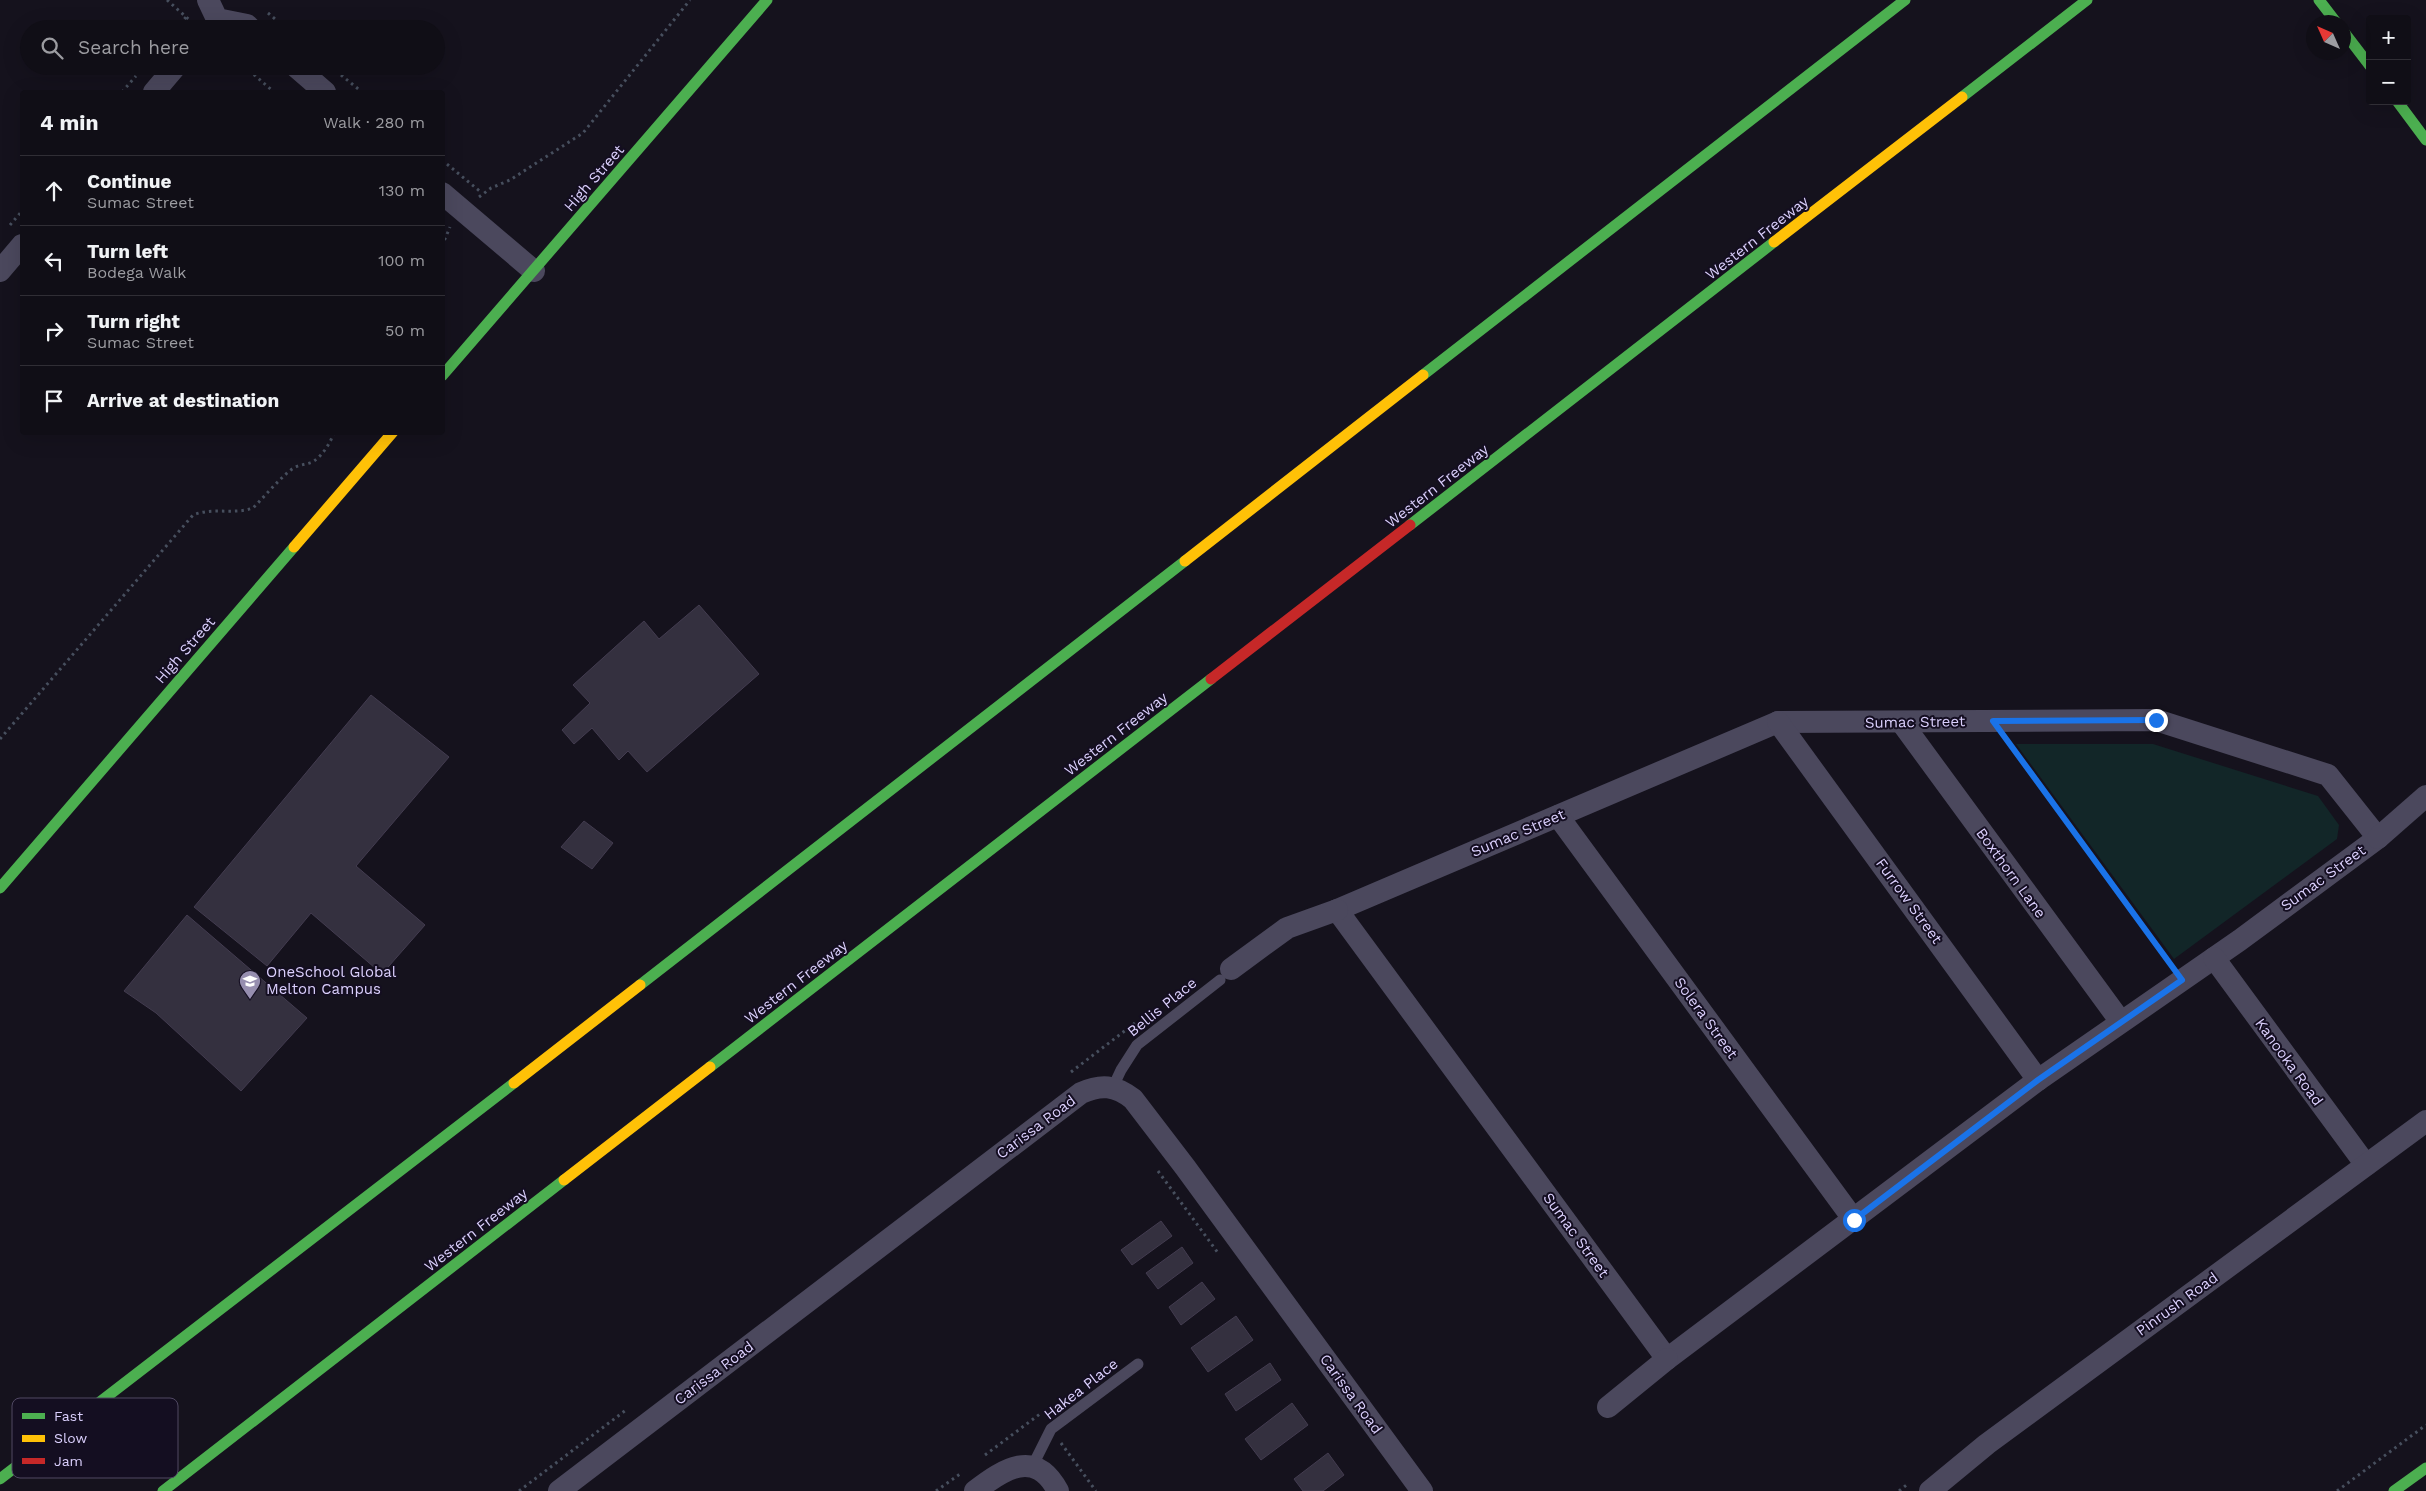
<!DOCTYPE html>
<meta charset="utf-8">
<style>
:root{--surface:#100e16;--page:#19171f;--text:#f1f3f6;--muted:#9c9ca1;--line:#302e35}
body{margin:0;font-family:"Work Sans",sans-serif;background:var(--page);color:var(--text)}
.controls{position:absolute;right:15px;top:15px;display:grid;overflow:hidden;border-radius:5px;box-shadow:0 5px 20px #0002}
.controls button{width:45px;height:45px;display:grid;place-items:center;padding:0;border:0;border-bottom:1px solid var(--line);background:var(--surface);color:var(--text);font:25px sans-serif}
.compass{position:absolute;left:2306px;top:15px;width:45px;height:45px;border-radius:50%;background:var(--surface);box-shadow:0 5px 20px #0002;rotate:315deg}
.stop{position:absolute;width:15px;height:15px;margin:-11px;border:4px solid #1a73e8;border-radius:50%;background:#fff}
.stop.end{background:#1a73e8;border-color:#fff;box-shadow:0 1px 5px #0008}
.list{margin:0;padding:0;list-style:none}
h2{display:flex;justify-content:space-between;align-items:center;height:65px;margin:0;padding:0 20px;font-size:21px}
h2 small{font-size:16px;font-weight:400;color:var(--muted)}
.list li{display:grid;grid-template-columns:32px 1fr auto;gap:15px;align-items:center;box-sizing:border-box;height:70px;padding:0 20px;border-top:1px solid var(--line)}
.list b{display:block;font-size:19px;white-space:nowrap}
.list p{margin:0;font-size:16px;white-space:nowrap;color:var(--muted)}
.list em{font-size:16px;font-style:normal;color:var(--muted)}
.icon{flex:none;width:28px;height:28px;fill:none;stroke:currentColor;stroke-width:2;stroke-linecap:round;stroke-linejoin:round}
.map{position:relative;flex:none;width:2426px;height:1491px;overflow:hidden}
.search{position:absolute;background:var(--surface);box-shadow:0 5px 20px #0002;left:20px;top:20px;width:425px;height:55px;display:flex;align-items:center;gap:12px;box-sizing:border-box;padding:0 18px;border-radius:28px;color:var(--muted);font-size:19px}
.panel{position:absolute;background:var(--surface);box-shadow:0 5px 20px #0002;left:20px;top:90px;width:425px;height:345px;border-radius:5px}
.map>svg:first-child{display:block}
.green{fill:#122628}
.building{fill:#34303f;stroke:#433c50}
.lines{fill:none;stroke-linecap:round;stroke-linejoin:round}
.path{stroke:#474f5e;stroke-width:3;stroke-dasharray:2.5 4;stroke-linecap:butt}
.lane{stroke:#4b485d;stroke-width:11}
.street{stroke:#4b485d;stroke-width:22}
.fast{stroke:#4caf50;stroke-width:11}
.slow{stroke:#ffc107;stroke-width:11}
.jam{stroke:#c62828;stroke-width:11}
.route{stroke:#1a73e8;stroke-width:6}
.labels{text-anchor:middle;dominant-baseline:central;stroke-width:4;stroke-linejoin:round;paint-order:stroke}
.street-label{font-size:15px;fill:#dbd0fd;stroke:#140e21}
.poi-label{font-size:15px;fill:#dbd0fd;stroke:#140e21;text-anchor:start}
.key{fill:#140e21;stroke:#504863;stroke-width:1}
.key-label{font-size:14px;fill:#dbd0fd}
</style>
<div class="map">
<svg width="2426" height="1491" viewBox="0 0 2426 1491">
<rect width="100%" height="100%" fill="#15121d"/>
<path class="green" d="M2016,744H2153L2318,796L2339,825L2337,839L2174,959Z"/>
<g class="building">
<path d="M699,605L759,674L647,772L628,751L619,760L592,728L574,744L562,730L590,703L573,685L644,621L659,639Z"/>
<path d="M371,695L449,757L356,866L425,925L382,974L311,913L267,966L194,907Z"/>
<path d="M584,821L613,843L592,869L561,847Z"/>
<path d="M187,915L307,1018L241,1091L156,1013L124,991Z"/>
<path d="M1161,1221L1172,1236L1132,1265L1121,1250Z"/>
<path d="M1182,1247L1193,1263L1158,1289L1146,1273Z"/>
<path d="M1202,1282L1215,1299L1181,1325L1169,1307Z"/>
<path d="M1236,1316L1253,1340L1208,1372L1191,1348Z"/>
<path d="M1270,1363L1281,1380L1236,1411L1225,1394Z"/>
<path d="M1292,1403L1308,1425L1261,1460L1245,1439Z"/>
<path d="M1328,1453L1344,1475L1323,1491H1303L1294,1479Z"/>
</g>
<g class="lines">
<g class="path">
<path d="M167,0L194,24"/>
<path d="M268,13L287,29"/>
<path d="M176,29L186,17"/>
<path d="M244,66L274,92"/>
<path d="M341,75L362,92"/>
<path d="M122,92L136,76"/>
<path d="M442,160L482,193"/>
<path d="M479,197L491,188L510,180L583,133L690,0"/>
<path d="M10,225L22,211"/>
<path d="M442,246L450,227"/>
<path d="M0,739L193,515C213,507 234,515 253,508C266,495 278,480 292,469C299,464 307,465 314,461C323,455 331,442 334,432"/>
<path d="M2008,742L2169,963"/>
<path d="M1071,1072L1135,1023"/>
<path d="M1158,1171L1218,1253"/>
<path d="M1061,1443L1096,1491"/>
<path d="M985,1455L1040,1414"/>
<path d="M519,1491L626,1410"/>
<path d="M936,1491L960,1474"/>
<path d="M1899,1491L1909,1483"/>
<path d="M2337,1491L2426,1425"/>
</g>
<g class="lane">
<path d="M1113,1087L1121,1070L1137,1045L1220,980"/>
<path d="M1032,1467L1051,1429L1138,1364"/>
</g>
<g class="street">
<path d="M208,0L217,19L247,25L251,29"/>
<path d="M295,66L325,92"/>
<path d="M154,92L176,66"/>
<path d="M442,193L534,271"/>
<path d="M0,271L22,245"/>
<path d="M2156,720L2328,775L2378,838L2240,940L2038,1080L1667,1359L1337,910L1778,722Z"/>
<path d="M1778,722L2038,1080"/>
<path d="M1902,723L2121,1022"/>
<path d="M1558,816L1854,1220"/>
<path d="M2378,838L2426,796"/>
<path d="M2214,958L2366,1165"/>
<path d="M1231,969L1287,928L1337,910"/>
<path d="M1608,1407L1667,1359"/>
<path d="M559,1491L1081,1093C1101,1084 1115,1085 1133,1099L1185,1167L1422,1491"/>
<path d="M975,1491C1004,1469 1035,1448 1058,1491"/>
<path d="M1930,1491L1987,1444L2426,1121"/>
</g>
<g class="fast">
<path d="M2319,0L2336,22"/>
<path d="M2344,32L2370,66"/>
<path d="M1962,97L2087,0"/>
<path d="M2397,101L2426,140"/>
<path d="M1423,375L1905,0"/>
<path d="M442,376L767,0"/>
<path d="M1410,525L1774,242"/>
<path d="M0,888L294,547"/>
<path d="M640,985L1185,561"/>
<path d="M710,1067L1211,679"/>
<path d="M0,1479L514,1083"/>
<path d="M163,1491L564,1180"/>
<path d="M2394,1491L2426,1468"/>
</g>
<g class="slow">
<path d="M1774,242L1962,97"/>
<path d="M294,547L393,432"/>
<path d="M1185,561L1423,375"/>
<path d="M514,1083L640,985"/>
<path d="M564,1180L710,1067"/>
</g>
<path class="jam" d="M1211,679L1410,525"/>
</g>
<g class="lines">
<path class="route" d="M1854,1220L2038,1080L2182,980L1993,721L2156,720"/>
</g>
<defs>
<g id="school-pin" transform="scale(1.125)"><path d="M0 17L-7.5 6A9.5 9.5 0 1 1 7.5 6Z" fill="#968eaf" stroke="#140e21"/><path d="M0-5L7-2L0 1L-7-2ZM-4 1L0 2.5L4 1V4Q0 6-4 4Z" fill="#fff"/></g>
</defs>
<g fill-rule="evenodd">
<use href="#school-pin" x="250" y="981"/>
</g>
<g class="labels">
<g class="street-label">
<text transform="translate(594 178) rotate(-49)">High Street</text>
<text transform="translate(1757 238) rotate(-38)">Western Freeway</text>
<text transform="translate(1437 486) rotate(-38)">Western Freeway</text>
<text transform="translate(185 650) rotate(-49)">High Street</text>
<text transform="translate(1915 722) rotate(-1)">Sumac Street</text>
<text transform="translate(1116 734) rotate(-38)">Western Freeway</text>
<text transform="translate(1518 833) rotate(-23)">Sumac Street</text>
<text transform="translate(2011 873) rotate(54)">Boxthorn Lane</text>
<text transform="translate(2323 878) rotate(-36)">Sumac Street</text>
<text transform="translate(1909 901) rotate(54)">Furrow Street</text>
<text transform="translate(796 982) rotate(-38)">Western Freeway</text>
<text transform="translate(1162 1007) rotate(-39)">Bellis Place</text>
<text transform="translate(1706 1018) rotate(54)">Solera Street</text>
<text transform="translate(2289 1062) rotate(54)">Kanooka Road</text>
<text transform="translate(1036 1127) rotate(-37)">Carissa Road</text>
<text transform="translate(476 1230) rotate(-38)">Western Freeway</text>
<text transform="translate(1576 1235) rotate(54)">Sumac Street</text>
<text transform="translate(2177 1304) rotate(-36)">Pinrush Road</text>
<text transform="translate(714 1373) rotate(-37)">Carissa Road</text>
<text transform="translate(1081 1389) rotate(-38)">Hakea Place</text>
<text transform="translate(1351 1394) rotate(54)">Carissa Road</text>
</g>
<g class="poi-label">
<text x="266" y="972">OneSchool Global<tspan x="266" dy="17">Melton Campus</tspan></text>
</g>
</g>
<rect x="12" y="1398" width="166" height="80" rx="8" class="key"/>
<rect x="22" y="1413" width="23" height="6" fill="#4caf50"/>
<rect x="22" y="1435" width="23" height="7" fill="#ffc107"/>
<rect x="22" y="1458" width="23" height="6" fill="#c62828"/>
<g class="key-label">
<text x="54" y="1421">Fast</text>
<text x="54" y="1443">Slow</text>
<text x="54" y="1466">Jam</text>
</g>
</svg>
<div class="controls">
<button>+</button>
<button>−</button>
</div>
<svg class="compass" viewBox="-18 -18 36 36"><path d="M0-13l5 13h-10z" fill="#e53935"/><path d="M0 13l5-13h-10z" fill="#9c9ca1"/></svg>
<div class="stop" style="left:1854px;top:1220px"></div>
<div class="stop end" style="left:2156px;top:720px"></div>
<div class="search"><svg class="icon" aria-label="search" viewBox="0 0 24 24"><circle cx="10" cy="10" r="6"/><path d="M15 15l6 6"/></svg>Search here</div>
<section class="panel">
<h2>4 min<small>Walk · 280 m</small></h2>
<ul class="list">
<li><svg class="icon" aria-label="ahead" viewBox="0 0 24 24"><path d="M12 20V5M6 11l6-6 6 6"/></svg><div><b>Continue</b><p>Sumac Street</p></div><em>130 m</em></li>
<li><svg class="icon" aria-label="left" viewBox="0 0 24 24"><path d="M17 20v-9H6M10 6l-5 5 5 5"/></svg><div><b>Turn left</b><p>Bodega Walk</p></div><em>100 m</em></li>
<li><svg class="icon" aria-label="right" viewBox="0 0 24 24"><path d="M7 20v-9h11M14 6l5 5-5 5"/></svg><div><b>Turn right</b><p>Sumac Street</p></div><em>50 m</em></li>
<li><svg class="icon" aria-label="arrive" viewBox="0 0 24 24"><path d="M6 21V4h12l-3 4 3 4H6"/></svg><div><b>Arrive at destination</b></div></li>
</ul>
</section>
</div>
